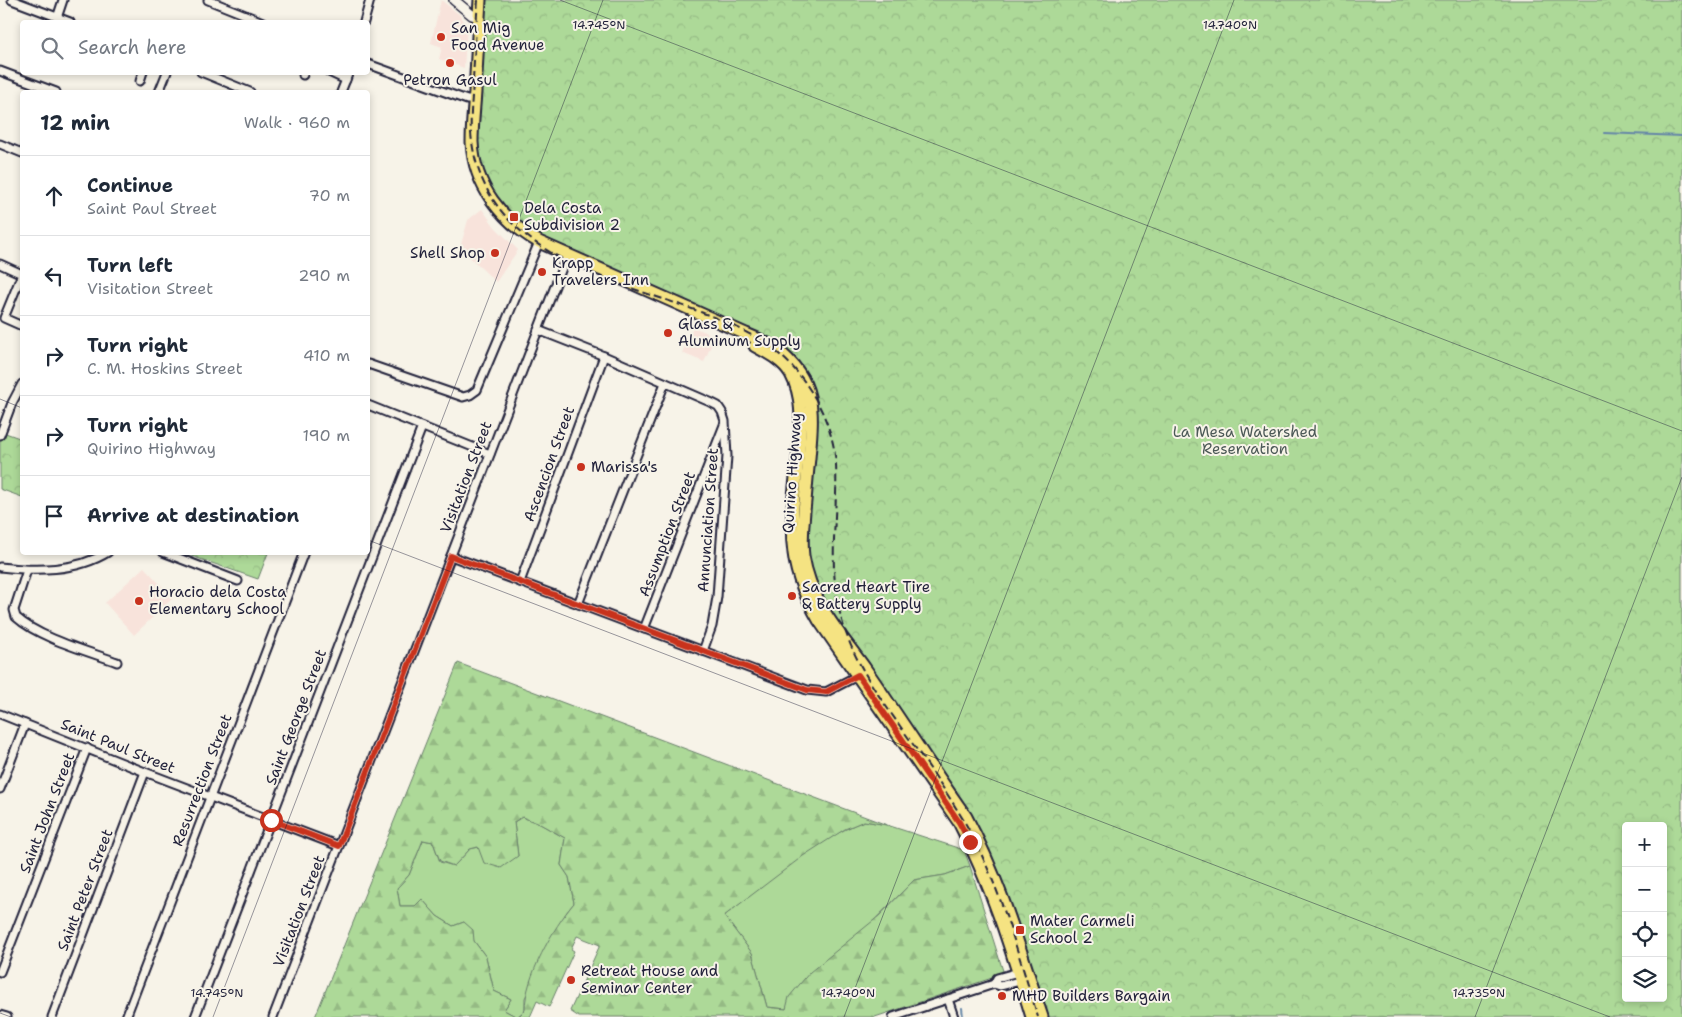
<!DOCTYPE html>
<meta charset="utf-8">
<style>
:root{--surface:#fff;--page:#f6f6f7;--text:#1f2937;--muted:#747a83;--line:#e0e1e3}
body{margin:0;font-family:"Shantell Sans",sans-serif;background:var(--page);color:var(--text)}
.controls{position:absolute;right:15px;bottom:15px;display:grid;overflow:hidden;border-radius:5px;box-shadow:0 2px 8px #0003}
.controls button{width:45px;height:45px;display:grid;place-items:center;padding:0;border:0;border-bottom:1px solid var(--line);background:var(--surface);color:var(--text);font:25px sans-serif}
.stop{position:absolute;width:15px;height:15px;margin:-11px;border:4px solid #c8321e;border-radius:50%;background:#fff}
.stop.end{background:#c8321e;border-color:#fff;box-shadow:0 1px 5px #0008}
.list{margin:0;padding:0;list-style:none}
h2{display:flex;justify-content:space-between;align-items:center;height:65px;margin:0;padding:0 20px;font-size:21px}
h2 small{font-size:16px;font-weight:400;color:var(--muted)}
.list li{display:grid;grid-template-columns:32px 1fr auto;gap:15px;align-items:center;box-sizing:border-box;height:80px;padding:0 20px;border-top:1px solid var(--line)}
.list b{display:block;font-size:19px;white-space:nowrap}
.list p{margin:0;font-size:16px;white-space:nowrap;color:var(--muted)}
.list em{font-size:16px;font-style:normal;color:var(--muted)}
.icon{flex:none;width:28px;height:28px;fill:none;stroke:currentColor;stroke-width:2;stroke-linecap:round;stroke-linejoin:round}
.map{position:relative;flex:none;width:1682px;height:1017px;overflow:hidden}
.search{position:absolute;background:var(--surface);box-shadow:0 2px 8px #0003;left:20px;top:20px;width:350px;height:55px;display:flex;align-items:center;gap:12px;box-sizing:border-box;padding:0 18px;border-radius:5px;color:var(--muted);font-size:19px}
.panel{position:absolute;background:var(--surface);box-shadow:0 2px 8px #0003;left:20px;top:90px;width:350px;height:465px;border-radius:5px}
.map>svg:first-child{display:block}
.built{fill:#f8e3db}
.grass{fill:#add998;stroke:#687e6a}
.forest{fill:url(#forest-firs);stroke:#687e6a}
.park{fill:url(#park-crowns);stroke:#687e6a;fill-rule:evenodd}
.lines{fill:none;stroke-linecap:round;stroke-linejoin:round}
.stream{stroke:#6586a7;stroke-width:2}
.minor-casing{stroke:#22223b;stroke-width:11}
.tertiary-casing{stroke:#22223b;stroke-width:12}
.primary-casing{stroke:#22223b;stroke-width:15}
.minor{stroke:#f7f3e8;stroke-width:7}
.tertiary{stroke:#f7f3e8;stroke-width:9}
.primary{stroke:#f5e382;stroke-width:11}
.rail{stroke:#22223b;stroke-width:2;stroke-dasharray:8 4;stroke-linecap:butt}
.route{stroke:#c8321e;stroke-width:6}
.ticks{fill:none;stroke:#22223b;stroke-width:1;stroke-opacity:0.45}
.poi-dot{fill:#c8321e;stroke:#f7f3e8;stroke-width:2}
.labels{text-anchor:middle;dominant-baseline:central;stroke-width:4;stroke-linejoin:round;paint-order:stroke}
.poi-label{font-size:15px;fill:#22223b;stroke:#f7f3e8;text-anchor:start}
.park-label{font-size:15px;fill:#4c5957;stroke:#f7f3e8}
.street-label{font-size:15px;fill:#22223b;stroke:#f7f3e8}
.ticks-label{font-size:12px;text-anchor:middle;fill:#22223b;stroke:#f7f3e8;stroke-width:4;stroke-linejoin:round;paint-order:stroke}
</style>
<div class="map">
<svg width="1682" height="1017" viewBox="0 0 1682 1017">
<defs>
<pattern id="forest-firs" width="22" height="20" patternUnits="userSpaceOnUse" patternTransform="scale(1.25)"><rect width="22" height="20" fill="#add998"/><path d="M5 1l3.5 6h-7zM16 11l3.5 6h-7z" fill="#95ba84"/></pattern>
<pattern id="park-crowns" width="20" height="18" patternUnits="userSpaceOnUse" patternTransform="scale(1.25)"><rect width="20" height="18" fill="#add998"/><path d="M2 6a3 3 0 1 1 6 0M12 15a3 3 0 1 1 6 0" fill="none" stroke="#95ba84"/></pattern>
</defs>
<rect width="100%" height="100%" fill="#f7f3e8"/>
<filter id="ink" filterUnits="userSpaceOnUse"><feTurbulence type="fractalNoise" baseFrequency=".02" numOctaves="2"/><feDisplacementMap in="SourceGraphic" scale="10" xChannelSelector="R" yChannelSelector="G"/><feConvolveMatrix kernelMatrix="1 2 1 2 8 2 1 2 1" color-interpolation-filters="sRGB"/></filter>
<g filter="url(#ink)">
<g class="built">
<path d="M441,0L460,15L467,26L464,68L439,59L442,47L431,43Z"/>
<path d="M482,209L495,227L518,250L496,282L460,248L468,220Z"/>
<path d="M693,327L715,336L704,362L682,353Z"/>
<path d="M144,567L173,598L134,635L105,603Z"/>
</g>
<g class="grass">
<path d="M522,817L540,824L565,838L561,865L569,877L574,903L566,913L525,998V1010L517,1017L504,1010L511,999L494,991L486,957L474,941L464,922L453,926L437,916L422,899L415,906H400L397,888L409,875L423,840L433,842L440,862L454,866L470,849L479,847L518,856L514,822Z"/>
<path d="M864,821L887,825L964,850L970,866L945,875L914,880L786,1009L767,1007L752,953L724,916C767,883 813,841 864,821Z"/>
</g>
<path class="forest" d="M458,663L887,825L864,821L845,829L803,856L724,916L752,953L767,1007L786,1009L789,997L810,972L879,916L914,880L945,875L970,866L1004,974L875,1017H579L570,1011L600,945L577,936L571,949L574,951L549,1007L537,1001L530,1017H518L525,1010C525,977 553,928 574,903L569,877L561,865L565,838L540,824L522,817L514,822L518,856L501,868L484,863L478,847L470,849L454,866L440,861L433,842L423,840L409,875L397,888L400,906H415L422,899L437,916L453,926L464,922L473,930L474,941L486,957L494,991L511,999L504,1010L517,1017H315Z"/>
<g class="park">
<path d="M475,0H1682V1017H1042L1003,902L806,570L809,418L773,351L502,219L468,137ZM1626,826H1663V998H1626Z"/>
<path d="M0,431L22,439V497L0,489Z"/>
<path d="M183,553H268L258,579Z"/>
</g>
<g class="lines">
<g class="stream">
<path d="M1604,133L1682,136"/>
<path d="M962,1008L963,1017"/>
</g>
<g class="minor-casing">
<g id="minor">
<path d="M12,0L70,22"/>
<path d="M208,0L263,22"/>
<path d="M57,18L63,0"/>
<path d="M364,22L370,0"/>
<path d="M368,64L467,100H475"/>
<path d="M0,71L56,92"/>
<path d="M201,72L250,92"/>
<path d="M329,72L346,80"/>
<path d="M303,75L304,72"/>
<path d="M140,81L143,72"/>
<path d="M159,92L167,72"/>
<path d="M341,92L349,72"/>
<path d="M0,144L22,153"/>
<path d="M0,264L22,274L4,318L22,326"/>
<path d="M538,330L604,356L710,402L718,406L722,412L725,421L727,456L717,597L712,626L703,651"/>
<path d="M368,364L463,397L470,395L477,390L539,242"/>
<path d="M368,405L490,454"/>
<path d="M0,435L12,403L22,384"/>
<path d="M163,552L238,581"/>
<path d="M451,556L807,690L826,692L859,675"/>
<path d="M0,567C35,571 76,572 108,552"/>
<path d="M27,570L14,610L16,617C39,638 87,651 117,662"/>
<path d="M520,582L604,356"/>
<path d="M578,604L665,383"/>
<path d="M644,629L724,425"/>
<path d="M0,714L145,772L339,846"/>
<path d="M0,789L25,724"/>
<path d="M0,972L87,748"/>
<path d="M994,984L997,978L1022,971"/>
<path d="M948,999L954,1017"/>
<path d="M0,1015L7,1017"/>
<path d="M52,1017L145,772"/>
<path d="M126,1017L304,552"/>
<path d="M195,1017L422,427"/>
<path d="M273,1017L567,255"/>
<path d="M893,1017L994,984L1000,986L1024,980"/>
</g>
</g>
<g class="tertiary-casing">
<path id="tertiary" d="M454,0L472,15L479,17"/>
</g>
<g class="primary-casing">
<g id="primary">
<path d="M480,0C478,31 477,61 475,92C474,108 472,125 472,142C474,186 502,221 539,242L746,334C756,338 767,343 776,349C817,381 813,412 809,458C807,475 806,493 804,511C803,526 801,541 803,556C811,604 839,632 866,670C900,719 932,769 966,817C1000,880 1020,950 1042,1017"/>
<path d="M755,346C768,353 784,361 791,374C804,398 801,424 799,450C796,483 789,519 794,553C797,578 807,599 819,620L959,822C991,883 1012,951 1032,1017"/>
</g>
</g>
<use href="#minor" class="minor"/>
<use href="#tertiary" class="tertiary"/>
<use href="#primary" class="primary"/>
<path class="rail" d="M478,0C476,27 474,55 473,82C472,99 470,116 471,133C481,251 603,277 695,310C739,326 782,346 808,387C823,409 834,436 836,464C838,513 828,559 839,609C850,656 873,688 900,726C922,757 945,789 964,821C999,881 1017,951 1038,1017"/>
</g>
</g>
<g class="lines" filter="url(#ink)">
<path class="route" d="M271,820L339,846L451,556L807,690L826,692L858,675L959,822L970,842"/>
</g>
<path class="ticks" d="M560,0L1682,431M0,399L22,408M368,540L1610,1017M0,1013L11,1017M213,1017L603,0M844,1017L1234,0M1475,1017L1682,477"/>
<g class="poi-dot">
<circle cx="441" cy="37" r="5"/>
<circle cx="450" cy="63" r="5"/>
<rect x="509" y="212" width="10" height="10" rx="2.5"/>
<circle cx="495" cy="253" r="5"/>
<circle cx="542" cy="272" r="5"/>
<circle cx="668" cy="333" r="5"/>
<circle cx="581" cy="467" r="5"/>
<circle cx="792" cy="596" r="5"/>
<circle cx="139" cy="601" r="5"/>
<rect x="1015" y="925" width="10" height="10" rx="2.5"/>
<circle cx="571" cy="980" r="5"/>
<circle cx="1002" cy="996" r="5"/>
</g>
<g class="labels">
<g class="poi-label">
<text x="451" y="28">San Mig<tspan x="451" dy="17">Food Avenue</tspan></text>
<text x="450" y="80" text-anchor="middle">Petron Gasul</text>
<text x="524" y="208">Dela Costa<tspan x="524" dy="17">Subdivision 2</tspan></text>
<text x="485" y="253" text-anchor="end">Shell Shop</text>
<text x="552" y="263">Krapp<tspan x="552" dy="17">Travelers Inn</tspan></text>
<text x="678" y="324">Glass &amp;<tspan x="678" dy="17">Aluminum Supply</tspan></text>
<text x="591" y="467">Marissa's</text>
<text x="802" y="587">Sacred Heart Tire<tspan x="802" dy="17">&amp; Battery Supply</tspan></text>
<text x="149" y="592">Horacio dela Costa<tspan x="149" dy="17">Elementary School</tspan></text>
<text x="1030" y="921">Mater Carmeli<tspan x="1030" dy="17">School 2</tspan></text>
<text x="581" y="971">Retreat House and<tspan x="581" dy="17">Seminar Center</tspan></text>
<text x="1012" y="996">MHD Builders Bargain</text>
</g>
<g class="park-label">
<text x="1245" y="432">La Mesa Watershed<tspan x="1245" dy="17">Reservation</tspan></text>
</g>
<g class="street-label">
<text transform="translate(549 464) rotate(-70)">Ascencion Street</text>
<text transform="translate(792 473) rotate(-86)">Quirino Highway</text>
<text transform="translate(466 477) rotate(-69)">Visitation Street</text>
<text transform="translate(708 520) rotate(-86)">Annunciation Street</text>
<text transform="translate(667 534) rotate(-69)">Assumption Street</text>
<text transform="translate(296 717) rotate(-69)">Saint George Street</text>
<text transform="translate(118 746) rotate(22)">Saint Paul Street</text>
<text transform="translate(202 780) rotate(-69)">Resurrection Street</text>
<text transform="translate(47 813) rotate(-69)">Saint John Street</text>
<text transform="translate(85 890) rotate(-69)">Saint Peter Street</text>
<text transform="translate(299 911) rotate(-69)">Visitation Street</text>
</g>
</g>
<g class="ticks-label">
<text x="599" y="29">14.745°N</text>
<text x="1230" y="29">14.740°N</text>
<text x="217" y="997">14.745°N</text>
<text x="848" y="997">14.740°N</text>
<text x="1479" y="997">14.735°N</text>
</g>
</svg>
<div class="controls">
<button>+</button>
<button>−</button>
<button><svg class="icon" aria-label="locate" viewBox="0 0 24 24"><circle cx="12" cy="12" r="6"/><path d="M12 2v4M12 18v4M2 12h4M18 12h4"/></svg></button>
<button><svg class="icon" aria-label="layers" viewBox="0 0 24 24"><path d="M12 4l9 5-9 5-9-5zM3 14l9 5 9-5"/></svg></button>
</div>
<div class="stop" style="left:271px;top:820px"></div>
<div class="stop end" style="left:970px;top:842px"></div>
<div class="search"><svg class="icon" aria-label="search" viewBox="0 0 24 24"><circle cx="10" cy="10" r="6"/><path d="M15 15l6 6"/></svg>Search here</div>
<section class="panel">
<h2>12 min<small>Walk · 960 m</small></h2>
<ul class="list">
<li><svg class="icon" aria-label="ahead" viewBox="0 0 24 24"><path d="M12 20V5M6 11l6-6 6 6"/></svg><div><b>Continue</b><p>Saint Paul Street</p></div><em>70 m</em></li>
<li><svg class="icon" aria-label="left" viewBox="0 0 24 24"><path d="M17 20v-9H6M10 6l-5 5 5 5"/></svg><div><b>Turn left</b><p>Visitation Street</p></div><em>290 m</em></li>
<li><svg class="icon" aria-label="right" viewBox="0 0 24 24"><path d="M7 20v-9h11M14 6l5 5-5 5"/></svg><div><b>Turn right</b><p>C. M. Hoskins Street</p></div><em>410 m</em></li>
<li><svg class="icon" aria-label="right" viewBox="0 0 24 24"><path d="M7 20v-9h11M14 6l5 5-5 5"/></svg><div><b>Turn right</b><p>Quirino Highway</p></div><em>190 m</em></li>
<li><svg class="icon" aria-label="arrive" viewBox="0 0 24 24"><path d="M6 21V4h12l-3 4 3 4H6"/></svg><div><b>Arrive at destination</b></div></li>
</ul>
</section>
</div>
